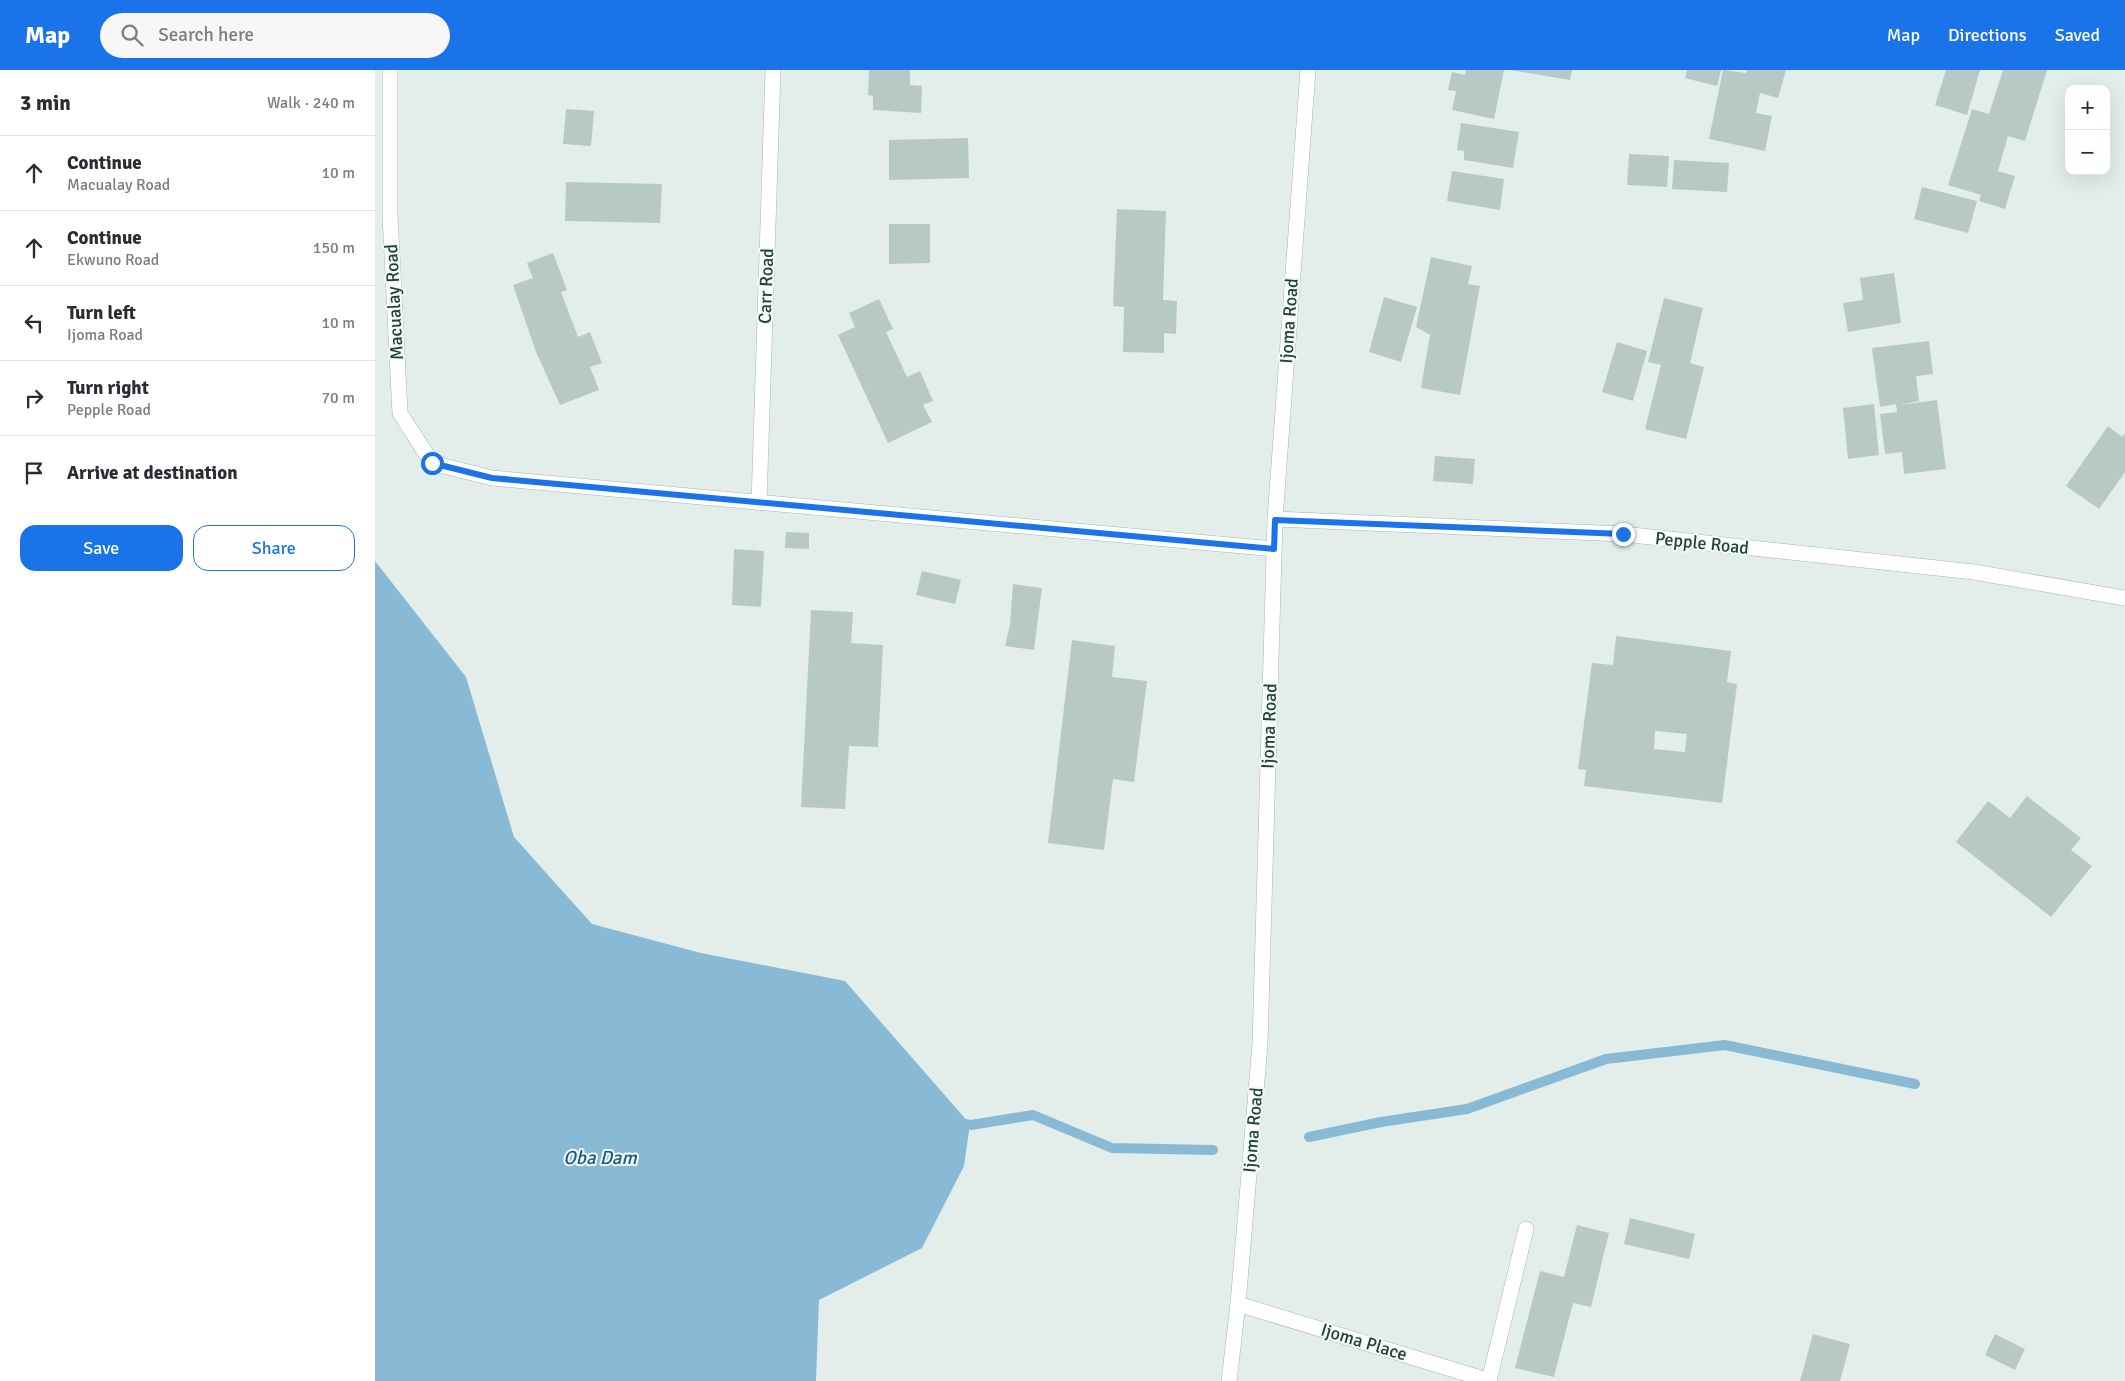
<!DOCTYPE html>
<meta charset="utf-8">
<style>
:root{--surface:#fff;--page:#f7f7f7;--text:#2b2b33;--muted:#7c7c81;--line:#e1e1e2;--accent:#1a73e8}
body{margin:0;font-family:Signika,sans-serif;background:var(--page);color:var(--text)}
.controls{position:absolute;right:15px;top:15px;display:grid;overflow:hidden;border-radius:10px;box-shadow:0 5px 20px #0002}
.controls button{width:45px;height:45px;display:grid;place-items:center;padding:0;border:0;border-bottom:1px solid var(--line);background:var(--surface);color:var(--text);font:25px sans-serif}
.stop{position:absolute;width:15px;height:15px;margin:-11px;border:4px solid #1a73e8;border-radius:50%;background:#fff}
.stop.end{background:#1a73e8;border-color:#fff;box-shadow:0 1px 5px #0008}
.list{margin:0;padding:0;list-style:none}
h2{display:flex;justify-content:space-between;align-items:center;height:65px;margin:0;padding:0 20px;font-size:21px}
h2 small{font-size:16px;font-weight:400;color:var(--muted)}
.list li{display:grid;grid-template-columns:32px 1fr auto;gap:15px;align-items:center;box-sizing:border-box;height:75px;padding:0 20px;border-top:1px solid var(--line)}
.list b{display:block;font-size:19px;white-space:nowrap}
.list p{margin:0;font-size:16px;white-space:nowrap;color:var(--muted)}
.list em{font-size:16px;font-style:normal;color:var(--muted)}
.actions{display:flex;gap:10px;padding:15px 20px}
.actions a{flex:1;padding:11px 0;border:1px solid var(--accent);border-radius:15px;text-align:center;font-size:18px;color:var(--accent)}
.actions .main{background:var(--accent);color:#fff}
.icon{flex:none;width:28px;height:28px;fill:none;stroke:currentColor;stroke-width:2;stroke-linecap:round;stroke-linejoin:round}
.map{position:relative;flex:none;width:1750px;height:1311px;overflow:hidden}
header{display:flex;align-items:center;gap:30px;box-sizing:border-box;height:70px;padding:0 25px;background:var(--accent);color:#fff}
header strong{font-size:24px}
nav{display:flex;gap:28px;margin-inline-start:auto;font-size:18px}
.search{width:350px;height:45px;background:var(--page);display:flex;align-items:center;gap:12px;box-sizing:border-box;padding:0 18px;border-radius:28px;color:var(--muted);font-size:19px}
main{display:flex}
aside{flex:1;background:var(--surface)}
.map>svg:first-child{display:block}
.water{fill:#89bad5}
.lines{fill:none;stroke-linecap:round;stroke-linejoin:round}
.stream{stroke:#89bad5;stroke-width:10}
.building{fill:#b8c9c5;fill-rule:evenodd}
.street-casing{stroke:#a5b6b4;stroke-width:16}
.street{stroke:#fff;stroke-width:15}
.route{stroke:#1a73e8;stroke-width:6}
.labels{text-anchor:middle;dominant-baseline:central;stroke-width:4;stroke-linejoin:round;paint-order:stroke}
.street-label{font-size:18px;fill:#22403e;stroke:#f4faf8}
.water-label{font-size:19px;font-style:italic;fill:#185980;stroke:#f4faf8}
</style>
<header>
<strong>Map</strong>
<div class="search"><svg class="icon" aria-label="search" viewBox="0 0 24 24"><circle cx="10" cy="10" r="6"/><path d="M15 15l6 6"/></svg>Search here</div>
<nav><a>Map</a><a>Directions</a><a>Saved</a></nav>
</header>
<main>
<aside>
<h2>3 min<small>Walk · 240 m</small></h2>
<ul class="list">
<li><svg class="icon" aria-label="ahead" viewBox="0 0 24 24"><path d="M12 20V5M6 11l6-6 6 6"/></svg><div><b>Continue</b><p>Macualay Road</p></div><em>10 m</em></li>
<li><svg class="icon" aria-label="ahead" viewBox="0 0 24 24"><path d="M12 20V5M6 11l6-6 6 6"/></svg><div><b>Continue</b><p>Ekwuno Road</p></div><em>150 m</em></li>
<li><svg class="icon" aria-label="left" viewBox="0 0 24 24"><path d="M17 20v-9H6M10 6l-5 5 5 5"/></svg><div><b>Turn left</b><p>Ijoma Road</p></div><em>10 m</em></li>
<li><svg class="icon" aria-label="right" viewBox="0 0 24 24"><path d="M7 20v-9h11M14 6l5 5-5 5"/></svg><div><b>Turn right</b><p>Pepple Road</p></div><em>70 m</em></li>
<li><svg class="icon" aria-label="arrive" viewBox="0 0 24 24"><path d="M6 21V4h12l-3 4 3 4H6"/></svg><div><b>Arrive at destination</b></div></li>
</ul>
<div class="actions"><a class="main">Save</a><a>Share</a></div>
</aside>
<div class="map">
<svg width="1750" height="1311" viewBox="0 0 1750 1311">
<rect width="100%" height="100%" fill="#e3eeeb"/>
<path class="water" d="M0,491L91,607L139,767L217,854L326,883L470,911L595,1054L589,1096L547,1178L444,1230L441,1311H0Z"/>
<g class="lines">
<g class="stream">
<path d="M582,1053L596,1055L658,1045L737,1078L838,1080"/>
<path d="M934,1067L1006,1052L1092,1039L1231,989L1350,975L1540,1014"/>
</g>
</g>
<g class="building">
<path d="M494,0H535V15L547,16L546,43L498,40V26L493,25Z"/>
<path d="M1091,0H1129L1119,49L1077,40L1081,21L1073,20L1077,2L1090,5Z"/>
<path d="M1135,0H1197L1195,10Z"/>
<path d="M1312,0H1346L1342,16L1310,8Z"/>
<path d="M1348,0L1371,3L1372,0H1411L1403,28L1385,23L1381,43L1397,46L1390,81L1334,69Z"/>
<path d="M1571,0H1605L1592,45L1560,35Z"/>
<path d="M1628,0H1672L1650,71L1633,66L1623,101L1640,106L1630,139L1604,131L1606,125L1573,115L1597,39L1614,44Z"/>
<path d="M191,39L219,41L216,76L188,74Z"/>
<path d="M1086,53L1144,62L1138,98L1089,90V81L1082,80Z"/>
<path d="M593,68L594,108L514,110V70Z"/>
<path d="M1254,84L1294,86L1292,117L1252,115Z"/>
<path d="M1299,90L1354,93L1352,122L1297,119Z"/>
<path d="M1077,101L1129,109L1125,140L1072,131Z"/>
<path d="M191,112L287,114L285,153L190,151Z"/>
<path d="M1547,117L1602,131L1593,163L1539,149Z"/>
<path d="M742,139L791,141L788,230L802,231L801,264L789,263V283L748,282L749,237L738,236Z"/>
<path d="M514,154H555V193L514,194Z"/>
<path d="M178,183L192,220L186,222L203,267L215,262L227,293L215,297L224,320L185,335L161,282L138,215L158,208L152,193Z"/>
<path d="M1056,187L1097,196L1093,214L1105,216L1085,325L1046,318L1055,265L1041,257Z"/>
<path d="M1519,203L1526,253L1473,262L1468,233L1488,230L1485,208Z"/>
<path d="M1009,227L1042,237L1026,292L994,282Z"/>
<path d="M1289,228L1328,238L1315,293L1329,297L1311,369L1270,359L1286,295L1273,292Z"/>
<path d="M504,229L518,259L511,262L532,307L545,301L558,331L548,335L557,352L513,373L463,265L480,257L474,243Z"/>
<path d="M1554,271L1558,304L1541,306L1544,331L1525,335L1562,330L1571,399L1529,404L1527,382L1510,384L1505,344L1522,342L1521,334L1505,337L1497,278Z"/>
<path d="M1242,272L1272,281L1258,331L1227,322Z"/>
<path d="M1499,334L1504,385L1473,389L1468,338Z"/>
<path d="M1733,356L1747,367L1750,363V402L1724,439L1691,416Z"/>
<path d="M1060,386L1100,389L1098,414L1058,411Z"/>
<path d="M411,462L434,463V479L410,478Z"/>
<path d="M359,479L389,481L386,537L357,535Z"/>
<path d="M547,501L586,510L580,534L541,525Z"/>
<path d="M638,514L667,518L659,580L630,576L635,555Z"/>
<path d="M436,540L478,542L476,573L508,575L503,677L474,676L470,739L426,737Z"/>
<path d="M1241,566L1356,581L1352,612L1362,614L1347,733L1209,716L1211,700L1203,699L1217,593L1238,595ZM1280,661L1312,664L1310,682L1279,679Z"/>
<path d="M697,570L740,576L737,607L772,611L759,712L738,709L729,780L673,773Z"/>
<path d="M1652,726L1706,768L1696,780L1717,796L1676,847L1581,772L1613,731L1635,748Z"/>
<path d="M1255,1148L1320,1164L1314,1189L1249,1174Z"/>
<path d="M1202,1155L1234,1163L1216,1237L1198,1233L1179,1307L1140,1298L1165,1201L1189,1207Z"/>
<path d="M1438,1264L1475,1274L1465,1311H1425Z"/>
<path d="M1620,1264L1650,1279L1640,1300L1610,1285Z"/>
</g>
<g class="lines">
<g class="street-casing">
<g id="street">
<path d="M15,0V145L25,343L57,393L117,408L899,479"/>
<path d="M384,433L398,0"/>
<path d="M900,449L1248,464L1599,502L1750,528"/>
<path d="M863,1234L1115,1311"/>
<path d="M854,1311L863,1234L885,974L900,449L933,0"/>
<path d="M1114,1311L1151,1159"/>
</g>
</g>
<use href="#street" class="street"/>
</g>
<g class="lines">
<path class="route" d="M57,393L117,408L899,479L900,450L1248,464"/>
</g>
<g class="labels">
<g class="street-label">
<text transform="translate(391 216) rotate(-88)">Carr Road</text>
<text transform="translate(19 232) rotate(-93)">Macualay Road</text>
<text transform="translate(914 251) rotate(-86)">Ijoma Road</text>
<text transform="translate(1327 473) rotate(6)">Pepple Road</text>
<text transform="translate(894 656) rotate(-88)">Ijoma Road</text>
<text transform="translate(878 1060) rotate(-85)">Ijoma Road</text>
<text transform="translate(989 1272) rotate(17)">Ijoma Place</text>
</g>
<g class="water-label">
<text x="225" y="1088">Oba Dam</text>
</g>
</g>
</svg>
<div class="controls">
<button>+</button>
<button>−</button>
</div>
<div class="stop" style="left:57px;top:393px"></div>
<div class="stop end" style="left:1248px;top:464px"></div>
</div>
</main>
